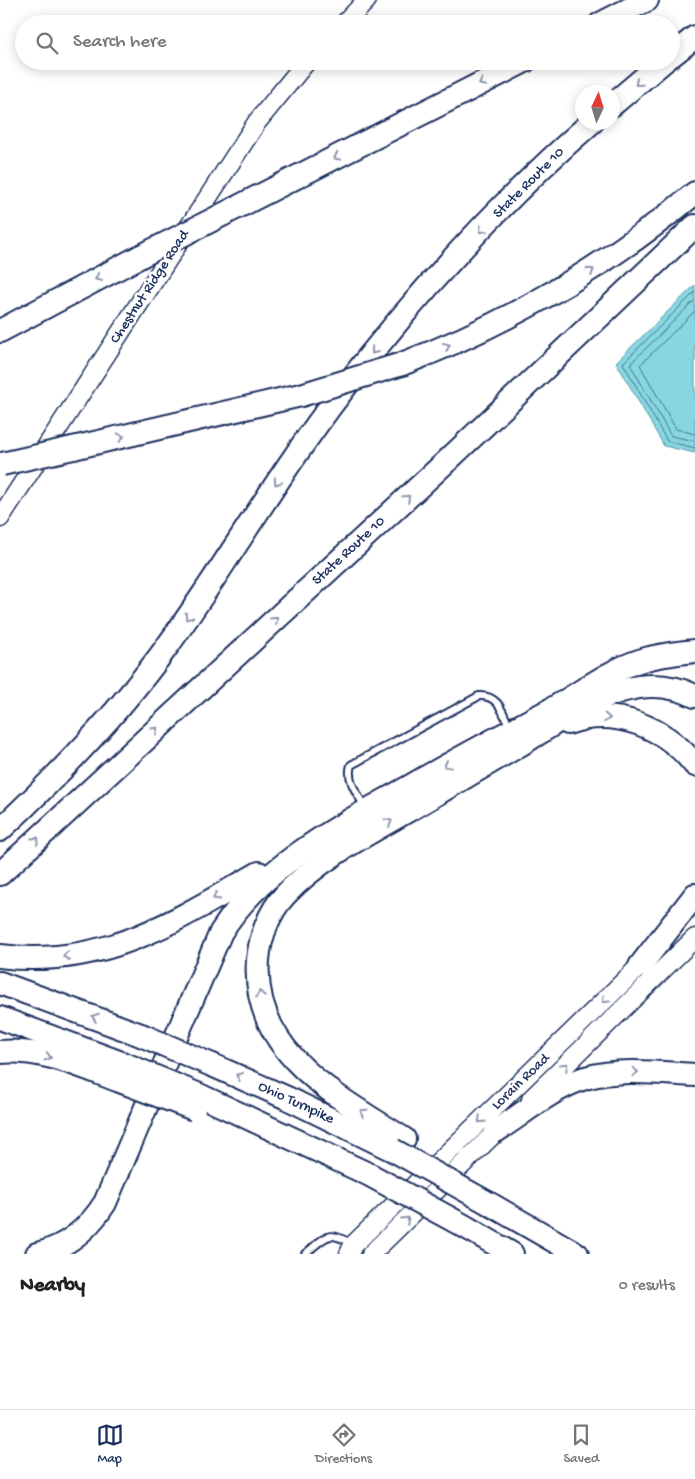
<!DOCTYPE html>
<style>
:root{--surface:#fff;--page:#f6f6f6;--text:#222;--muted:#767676;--line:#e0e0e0;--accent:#1b2f5e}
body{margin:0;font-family:"Gochi Hand",sans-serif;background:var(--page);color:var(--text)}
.compass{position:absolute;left:575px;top:85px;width:45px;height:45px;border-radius:50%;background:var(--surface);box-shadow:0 2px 12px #0003;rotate:4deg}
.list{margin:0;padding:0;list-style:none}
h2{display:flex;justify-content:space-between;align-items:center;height:65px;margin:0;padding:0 20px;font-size:21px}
h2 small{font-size:16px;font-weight:400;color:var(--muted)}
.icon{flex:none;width:28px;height:28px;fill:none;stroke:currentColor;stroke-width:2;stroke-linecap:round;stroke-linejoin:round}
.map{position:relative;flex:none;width:695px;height:1254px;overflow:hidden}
.search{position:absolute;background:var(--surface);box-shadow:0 2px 12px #0003;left:15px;right:15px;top:15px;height:55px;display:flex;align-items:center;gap:12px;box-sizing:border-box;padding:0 18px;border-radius:28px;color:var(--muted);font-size:19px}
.sheet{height:155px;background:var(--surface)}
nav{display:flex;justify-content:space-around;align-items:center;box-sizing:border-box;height:70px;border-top:1px solid var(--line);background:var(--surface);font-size:14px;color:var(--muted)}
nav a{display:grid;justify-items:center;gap:2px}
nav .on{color:var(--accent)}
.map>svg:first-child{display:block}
.water{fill:#86d7df;stroke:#5b94ab}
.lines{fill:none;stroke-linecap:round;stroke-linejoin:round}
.shore{stroke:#467292;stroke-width:1}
.lane-casing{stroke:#1b2f5e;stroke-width:10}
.secondary-casing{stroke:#1b2f5e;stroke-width:21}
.highway-casing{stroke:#1b2f5e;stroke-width:26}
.lane{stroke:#fff;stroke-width:6}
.secondary{stroke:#fff;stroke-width:18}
.highway{stroke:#fff;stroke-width:22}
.highway-bridge-casing{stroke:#1b2f5e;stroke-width:26;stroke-linecap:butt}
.highway-bridge{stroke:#fff;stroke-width:22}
.oneway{stroke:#8d97ae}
.labels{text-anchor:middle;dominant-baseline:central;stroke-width:5;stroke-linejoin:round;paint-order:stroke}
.street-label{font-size:15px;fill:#1b2f5e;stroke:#fff}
</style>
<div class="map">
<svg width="695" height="1254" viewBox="0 0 695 1254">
<rect width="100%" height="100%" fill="#fff"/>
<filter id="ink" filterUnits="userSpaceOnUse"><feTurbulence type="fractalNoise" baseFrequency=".02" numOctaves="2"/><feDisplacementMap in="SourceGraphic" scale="10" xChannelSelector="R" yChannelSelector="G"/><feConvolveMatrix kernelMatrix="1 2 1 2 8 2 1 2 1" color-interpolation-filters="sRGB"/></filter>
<g filter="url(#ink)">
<path class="water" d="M695,285V453L664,446L616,362Z"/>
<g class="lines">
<g class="shore">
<path d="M695,292L623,363L667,441L695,448"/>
<path d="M695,300L630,364L671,436L695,441"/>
<path d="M695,311L640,365L676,429L695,434"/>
</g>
<g class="lane-casing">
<g id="lane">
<path d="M365,807C358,795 346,780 351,765L479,696C499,695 502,712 510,727"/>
<path d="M305,1254C326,1237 327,1229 352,1244"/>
</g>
</g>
<g class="secondary-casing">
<g id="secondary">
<path d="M344,24L367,0"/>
<path d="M0,518L257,122L307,61"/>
<path d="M531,1099L695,938"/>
<path d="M349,1254L353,1245L648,958"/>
<path d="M371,1254L505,1123"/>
</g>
</g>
<g class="highway-casing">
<g id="highway">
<path d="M600,24L647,0"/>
<path d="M671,56L695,37"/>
<path d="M612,105L664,61"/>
<path d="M222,215L525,61"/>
<path d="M0,331L141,256"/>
<path d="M402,364C510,323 606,267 695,193"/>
<path d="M73,448L301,395"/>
<path d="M568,723C615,706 665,727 695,765"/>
<path d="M0,830C60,774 117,715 166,648C227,564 278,474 342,391C416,295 500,202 592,122"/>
<path d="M0,874L448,460L695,226"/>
<path d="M0,956C103,969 175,921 259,873"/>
<path d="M640,966L695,895"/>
<path d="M0,983L141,1035"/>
<path d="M0,1018L127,1065"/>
<path d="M0,1052C42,1048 82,1067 120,1081"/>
<path d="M212,1065L287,1098L393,1150"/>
<path d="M199,1095L370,1175"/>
<path d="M496,1131C524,1113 553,1088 585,1078C621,1068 658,1073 695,1075"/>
<path d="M404,1139C337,1096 251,1053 258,960C260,937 269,912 285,895C319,858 373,831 416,806C452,785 488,764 523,743C544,730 564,717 585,705C621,688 656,677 695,696"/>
<path d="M490,1204L577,1254"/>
<path d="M464,1226L512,1254"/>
<path d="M37,1254C68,1247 89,1228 105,1203L221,932C262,866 341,825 407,788C454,761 502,735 550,710C579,694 608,671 639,661C657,655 676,653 695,651"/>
</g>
</g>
<use href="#lane" class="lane"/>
<use href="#secondary" class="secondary"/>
<use href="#highway" class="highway"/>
<g class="highway-bridge-casing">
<g id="highway-bridge">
<path d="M141,256L222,215"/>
<path d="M301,395L402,364"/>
<path d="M2,464L73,448"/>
<path d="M141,1035L212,1065"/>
<path d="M127,1065L199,1095"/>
<path d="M120,1081L194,1109"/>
<path d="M393,1150L490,1204"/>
<path d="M370,1175L464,1226"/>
</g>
</g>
<use href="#highway-bridge" class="highway-bridge"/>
</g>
<defs><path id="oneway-chevron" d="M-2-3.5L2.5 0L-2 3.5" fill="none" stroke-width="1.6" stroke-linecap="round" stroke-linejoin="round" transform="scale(1.25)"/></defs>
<g class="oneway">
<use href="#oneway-chevron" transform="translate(482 83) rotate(153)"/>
<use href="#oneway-chevron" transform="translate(638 83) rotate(139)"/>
<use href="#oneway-chevron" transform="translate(337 157) rotate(153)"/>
<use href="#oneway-chevron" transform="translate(482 230) rotate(134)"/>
<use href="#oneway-chevron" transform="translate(591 271) rotate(-33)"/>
<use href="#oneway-chevron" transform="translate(98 278) rotate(152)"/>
<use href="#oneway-chevron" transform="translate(447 346) rotate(-23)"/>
<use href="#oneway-chevron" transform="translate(374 351) rotate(129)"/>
<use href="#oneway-chevron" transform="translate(121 437) rotate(-13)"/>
<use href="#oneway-chevron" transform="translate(277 482) rotate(125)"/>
<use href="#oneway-chevron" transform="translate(407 498) rotate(-43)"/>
<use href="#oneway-chevron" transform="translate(188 617) rotate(124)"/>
<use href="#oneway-chevron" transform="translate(275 620) rotate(-43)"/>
<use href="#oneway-chevron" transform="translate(607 718) rotate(3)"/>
<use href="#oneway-chevron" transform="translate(155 730) rotate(-43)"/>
<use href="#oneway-chevron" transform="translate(447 765) rotate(151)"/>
<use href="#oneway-chevron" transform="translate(389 822) rotate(-30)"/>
<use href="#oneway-chevron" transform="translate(36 840) rotate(-43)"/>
<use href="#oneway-chevron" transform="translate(216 897) rotate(150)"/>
<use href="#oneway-chevron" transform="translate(66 956) rotate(172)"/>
<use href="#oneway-chevron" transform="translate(260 994) rotate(-100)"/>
<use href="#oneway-chevron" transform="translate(605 1000) rotate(136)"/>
<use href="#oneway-chevron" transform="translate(95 1017) rotate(-159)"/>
<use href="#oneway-chevron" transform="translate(48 1057) rotate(15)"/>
<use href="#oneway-chevron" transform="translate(565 1066) rotate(-44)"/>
<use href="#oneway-chevron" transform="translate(635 1072) rotate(1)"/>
<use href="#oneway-chevron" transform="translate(239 1076) rotate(-157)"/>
<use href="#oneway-chevron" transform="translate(363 1112) rotate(-147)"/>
<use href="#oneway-chevron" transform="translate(481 1120) rotate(136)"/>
<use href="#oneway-chevron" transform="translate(406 1220) rotate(-44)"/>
</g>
</g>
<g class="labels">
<g class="street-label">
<text transform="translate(529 183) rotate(-45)">State Route 10</text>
<text transform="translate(150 287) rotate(-57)">Chestnut Ridge Road</text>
<text transform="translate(349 551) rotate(-43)">State Route 10</text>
<text transform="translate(521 1082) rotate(-44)">Lorain Road</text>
<text transform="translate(296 1103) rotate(25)">Ohio Turnpike</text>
</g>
</g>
</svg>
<svg class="compass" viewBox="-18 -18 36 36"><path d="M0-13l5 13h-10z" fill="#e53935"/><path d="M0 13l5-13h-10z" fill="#767676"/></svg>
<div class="search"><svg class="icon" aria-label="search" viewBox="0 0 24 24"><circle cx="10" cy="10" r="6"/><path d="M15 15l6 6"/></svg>Search here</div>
</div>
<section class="sheet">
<h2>Nearby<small>0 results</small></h2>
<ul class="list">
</ul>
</section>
<nav>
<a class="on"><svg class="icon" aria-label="map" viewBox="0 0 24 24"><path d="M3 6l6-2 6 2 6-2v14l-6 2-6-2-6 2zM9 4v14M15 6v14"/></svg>Map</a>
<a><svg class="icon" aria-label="directions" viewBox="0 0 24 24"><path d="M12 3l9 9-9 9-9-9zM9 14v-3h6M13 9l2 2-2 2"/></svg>Directions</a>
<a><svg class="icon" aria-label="saved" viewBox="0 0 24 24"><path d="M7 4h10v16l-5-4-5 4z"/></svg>Saved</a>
</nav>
